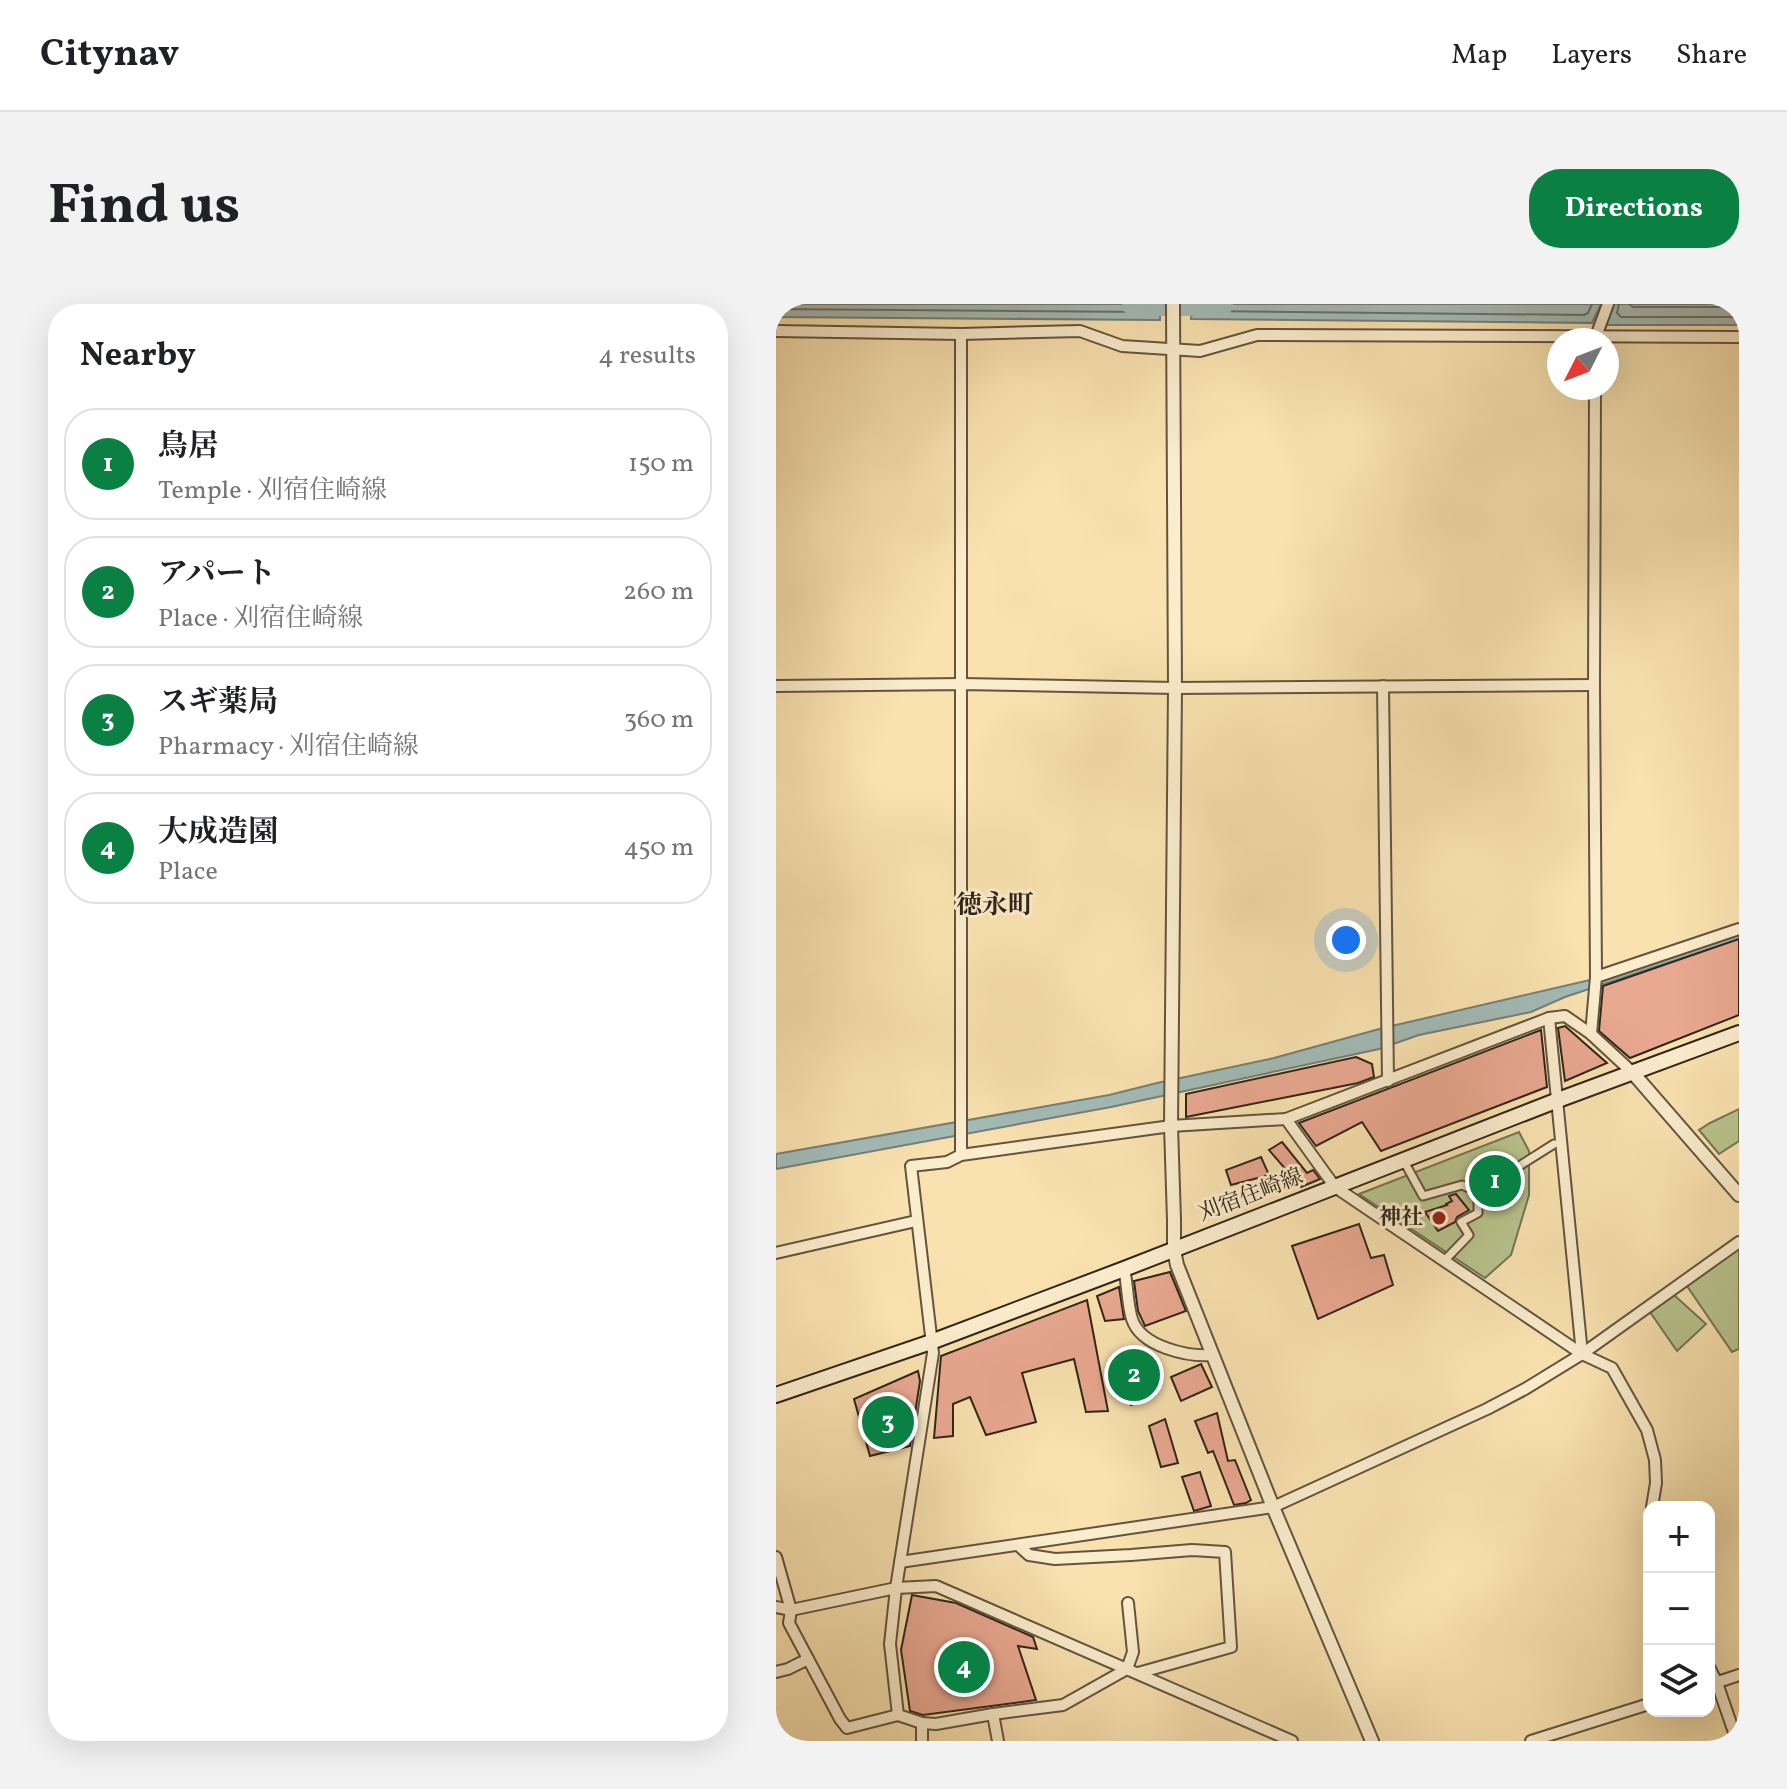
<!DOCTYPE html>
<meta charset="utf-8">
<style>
:root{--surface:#fff;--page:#f2f2f2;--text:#202124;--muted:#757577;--line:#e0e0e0;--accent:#0b8043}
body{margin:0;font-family:Vollkorn,"Noto Serif JP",serif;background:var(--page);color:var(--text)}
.controls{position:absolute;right:24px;bottom:24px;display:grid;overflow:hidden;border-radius:16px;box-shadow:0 8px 32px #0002}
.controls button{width:72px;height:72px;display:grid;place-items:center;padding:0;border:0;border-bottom:2px solid var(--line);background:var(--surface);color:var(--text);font:40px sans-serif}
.compass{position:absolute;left:771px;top:24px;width:72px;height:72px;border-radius:50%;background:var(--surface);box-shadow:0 8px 32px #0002;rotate:228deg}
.you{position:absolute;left:570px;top:636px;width:28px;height:28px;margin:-20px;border:6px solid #fff;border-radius:50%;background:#1a73e8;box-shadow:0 0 0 12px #1a73e833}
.badge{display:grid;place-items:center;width:52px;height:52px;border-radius:50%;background:var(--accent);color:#fff;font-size:26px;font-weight:700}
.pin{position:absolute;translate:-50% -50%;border:4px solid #fff;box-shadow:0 2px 8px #0006}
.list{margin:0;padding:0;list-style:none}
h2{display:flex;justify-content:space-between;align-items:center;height:104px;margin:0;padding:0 32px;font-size:34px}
h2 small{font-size:26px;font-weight:400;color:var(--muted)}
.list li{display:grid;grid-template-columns:52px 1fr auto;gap:24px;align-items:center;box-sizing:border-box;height:112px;margin:0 16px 16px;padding:0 16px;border:2px solid var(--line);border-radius:32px}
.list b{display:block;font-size:30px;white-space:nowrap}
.list p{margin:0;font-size:26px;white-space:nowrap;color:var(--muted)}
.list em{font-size:26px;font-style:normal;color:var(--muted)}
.icon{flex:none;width:44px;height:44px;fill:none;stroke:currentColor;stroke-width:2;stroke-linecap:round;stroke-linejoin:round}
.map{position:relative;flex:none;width:963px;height:1437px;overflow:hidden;border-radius:32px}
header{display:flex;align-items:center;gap:48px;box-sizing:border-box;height:112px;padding:0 40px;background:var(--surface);border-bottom:2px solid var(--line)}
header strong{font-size:38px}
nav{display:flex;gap:44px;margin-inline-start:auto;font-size:28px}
.intro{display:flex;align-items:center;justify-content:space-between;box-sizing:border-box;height:192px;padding:0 48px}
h1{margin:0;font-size:56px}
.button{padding:20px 36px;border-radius:32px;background:var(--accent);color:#fff;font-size:28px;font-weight:700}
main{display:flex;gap:48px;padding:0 48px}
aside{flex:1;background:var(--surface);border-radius:32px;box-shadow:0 8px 32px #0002}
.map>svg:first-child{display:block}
.green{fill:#b9c48e;stroke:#747454;stroke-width:2}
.water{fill:#a3bbb7;stroke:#757f78;stroke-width:2}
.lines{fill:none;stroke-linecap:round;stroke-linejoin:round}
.shore{stroke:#6a7068;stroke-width:2}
.river{stroke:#a3bbb7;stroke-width:22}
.building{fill:#e9a891;stroke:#302519;stroke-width:2}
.pedestrian-casing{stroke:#62543f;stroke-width:11}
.minor-casing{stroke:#62543f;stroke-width:14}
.tertiary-casing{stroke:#62543f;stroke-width:16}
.secondary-casing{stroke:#302519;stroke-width:18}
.pedestrian{stroke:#fbeccc;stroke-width:7}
.minor{stroke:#fbeccc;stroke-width:10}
.tertiary{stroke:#fbeccc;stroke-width:12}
.secondary{stroke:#fbeccc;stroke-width:14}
.poi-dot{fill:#8f2418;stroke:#fbeccc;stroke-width:3}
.labels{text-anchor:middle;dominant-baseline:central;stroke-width:6;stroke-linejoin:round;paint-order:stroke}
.street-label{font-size:22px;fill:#302519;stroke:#fbeccc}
.poi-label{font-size:22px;font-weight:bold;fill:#302519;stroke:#fbeccc;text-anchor:end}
.quarter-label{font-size:26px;font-weight:bold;fill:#302519;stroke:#fbeccc}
</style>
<header>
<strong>Citynav</strong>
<nav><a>Map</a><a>Layers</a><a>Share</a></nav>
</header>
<div class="intro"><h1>Find us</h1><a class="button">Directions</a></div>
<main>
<aside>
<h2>Nearby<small>4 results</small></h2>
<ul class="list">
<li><span class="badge">1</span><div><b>鳥居</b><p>Temple · 刈宿住崎線</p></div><em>150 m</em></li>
<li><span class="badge">2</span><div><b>アパート</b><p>Place · 刈宿住崎線</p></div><em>260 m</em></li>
<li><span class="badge">3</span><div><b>スギ薬局</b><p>Pharmacy · 刈宿住崎線</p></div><em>360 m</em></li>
<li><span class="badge">4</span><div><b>大成造園</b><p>Place</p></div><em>450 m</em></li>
</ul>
</aside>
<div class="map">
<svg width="963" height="1437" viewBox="0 0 963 1437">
<rect width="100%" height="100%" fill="#f9e2b0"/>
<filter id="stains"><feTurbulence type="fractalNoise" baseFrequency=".0025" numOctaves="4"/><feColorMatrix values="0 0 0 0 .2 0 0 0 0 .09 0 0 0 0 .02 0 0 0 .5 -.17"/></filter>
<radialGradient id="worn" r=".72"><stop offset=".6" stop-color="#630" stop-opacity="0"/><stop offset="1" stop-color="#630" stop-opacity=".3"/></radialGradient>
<g class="green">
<path d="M963,805V837L943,850L923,826L934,819Z"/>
<path d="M743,828L753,847V891L735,951L709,974L583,890Z"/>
<path d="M963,944V1045L956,1048L911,982Z"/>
<path d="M898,991L930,1020L901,1047L874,1008Z"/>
</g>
<g class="water">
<path d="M0,0H384V16L0,13Z"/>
<path d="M417,0H825L816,19L415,15Z"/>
<path d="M836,0H963V21H828Z"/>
<path d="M963,627V635L789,693L755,708L643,731L603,745L335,803L0,865V850L333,791L381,779L498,754L607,724L814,676Z"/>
</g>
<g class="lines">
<g class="shore">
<path d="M425,0V5L429,7L808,11L812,9L816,0"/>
<path d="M843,0L841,9L845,13H963"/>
<path d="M853,0L857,3H963"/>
<path d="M0,5L372,8L375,6L376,0"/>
</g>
<path class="river" d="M357,1H446"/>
</g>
<g class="building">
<path d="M963,635V711L854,754L823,727L827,682Z"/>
<path d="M789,722L831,759L789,777L782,724Z"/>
<path d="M765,726L771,783L605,847L586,818L540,842L523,819Z"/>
<path d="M580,753L596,760L598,773L582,779L410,813V790Z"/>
<path d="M506,838L531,869L537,866L544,875L525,883L493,846Z"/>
<path d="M485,853L493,871L455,881L450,866Z"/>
<path d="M680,890L693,906L681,913L679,918L662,927L649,908L671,901L670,900L676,897L673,892Z"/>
<path d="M583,920L595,954L608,951L617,981L542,1015L516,942Z"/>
<path d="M394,968L410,1007L369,1022L362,1007L358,977Z"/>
<path d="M343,983L348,1015L329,1017L321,992Z"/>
<path d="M311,996L332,1107L310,1108L298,1055L246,1069L260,1118L210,1131L194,1093L177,1100V1132L158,1134L165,1052Z"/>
<path d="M362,1044L378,1092L355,1101L339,1050Z"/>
<path d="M425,1060L436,1083L405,1097L395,1073Z"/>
<path d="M142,1067L144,1077L134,1142L94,1152L78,1095Z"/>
<path d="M441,1109L452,1157L459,1156L475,1196L470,1199L458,1201L437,1147L432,1149L419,1117Z"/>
<path d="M389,1115L402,1159L385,1163L373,1122Z"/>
<path d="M424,1168L435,1202L418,1207L406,1173Z"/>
<path d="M136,1291L180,1299L257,1333L261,1345L242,1342L260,1396L147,1411L134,1407L125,1346Z"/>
</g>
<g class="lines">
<g class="pedestrian-casing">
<g id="pedestrian">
<path d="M630,861L647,892L686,881L702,888"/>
<path d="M668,957L693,931L685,918L702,909V888L778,840"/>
</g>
</g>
<g class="minor-casing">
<g id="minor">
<path d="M0,27L185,30L304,27L346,42L424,47L481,31L963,33"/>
<path d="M185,30V851"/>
<path d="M819,35L832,0"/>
<path d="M0,382L186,380L399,384L818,381"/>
<path d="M607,382L612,777"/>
<path d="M820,673L963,625"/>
<path d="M773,714L806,1050"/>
<path d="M815,730L820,673L818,381L819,84"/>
<path d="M510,815L559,883L806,1050L836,1064L871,1126L879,1156L880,1179L876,1203"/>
<path d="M0,949L140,917"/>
<path d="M348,965C352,982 351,999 356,1015C365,1043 412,1053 437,1051"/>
<path d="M242,1241L253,1251L279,1255L355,1251L416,1246L449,1248L455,1343L362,1369"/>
<path d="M0,1253L15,1306L13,1319L64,1415L71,1424L122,1411"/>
<path d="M124,1258L497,1203L711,1105L749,1085L806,1050L963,938"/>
<path d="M352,1299L357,1348L351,1365L287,1401L217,1410L160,1420L146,1419L122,1411L114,1340L120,1284L157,1049L135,862L171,858L185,851L395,822L510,815L773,714L789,712L815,730L857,769"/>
<path d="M0,1303L15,1306L120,1284L160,1282L516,1437"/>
<path d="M933,1363L941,1379L961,1437"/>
<path d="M0,1368L12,1365L32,1355"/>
<path d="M933,1381L963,1371"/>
<path d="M217,1410L222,1437"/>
<path d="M146,1419V1437"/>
<path d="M755,1437L873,1400"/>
</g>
</g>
<g class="tertiary-casing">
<g id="tertiary">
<path d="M397,0L399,384L395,822L398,916V946L401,961L497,1203L596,1437"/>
<path d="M857,769L963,891"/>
</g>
</g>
<g class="secondary-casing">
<path id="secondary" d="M0,1091L155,1038L348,965L782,796L963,729"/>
</g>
<use href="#pedestrian" class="pedestrian"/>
<use href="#minor" class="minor"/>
<use href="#tertiary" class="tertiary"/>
<use href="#secondary" class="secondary"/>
</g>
<circle class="poi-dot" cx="663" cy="914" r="8"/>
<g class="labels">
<g class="street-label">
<text transform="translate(475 892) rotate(-21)">刈宿住崎線</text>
</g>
<g class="poi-label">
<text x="647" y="914">神社</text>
</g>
<g class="quarter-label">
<text x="219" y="602">徳永町</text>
</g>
</g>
<rect width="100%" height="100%" filter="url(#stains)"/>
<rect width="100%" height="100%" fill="url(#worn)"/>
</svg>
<div class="controls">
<button>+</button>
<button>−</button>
<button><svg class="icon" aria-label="layers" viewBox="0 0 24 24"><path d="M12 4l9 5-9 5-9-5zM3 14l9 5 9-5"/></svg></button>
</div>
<svg class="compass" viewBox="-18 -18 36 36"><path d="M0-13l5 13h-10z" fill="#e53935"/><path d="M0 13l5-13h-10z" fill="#757577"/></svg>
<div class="you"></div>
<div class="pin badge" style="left:719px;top:877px">1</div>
<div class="pin badge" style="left:358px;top:1071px">2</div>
<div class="pin badge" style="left:112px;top:1118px">3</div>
<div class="pin badge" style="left:188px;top:1363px">4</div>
</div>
</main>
